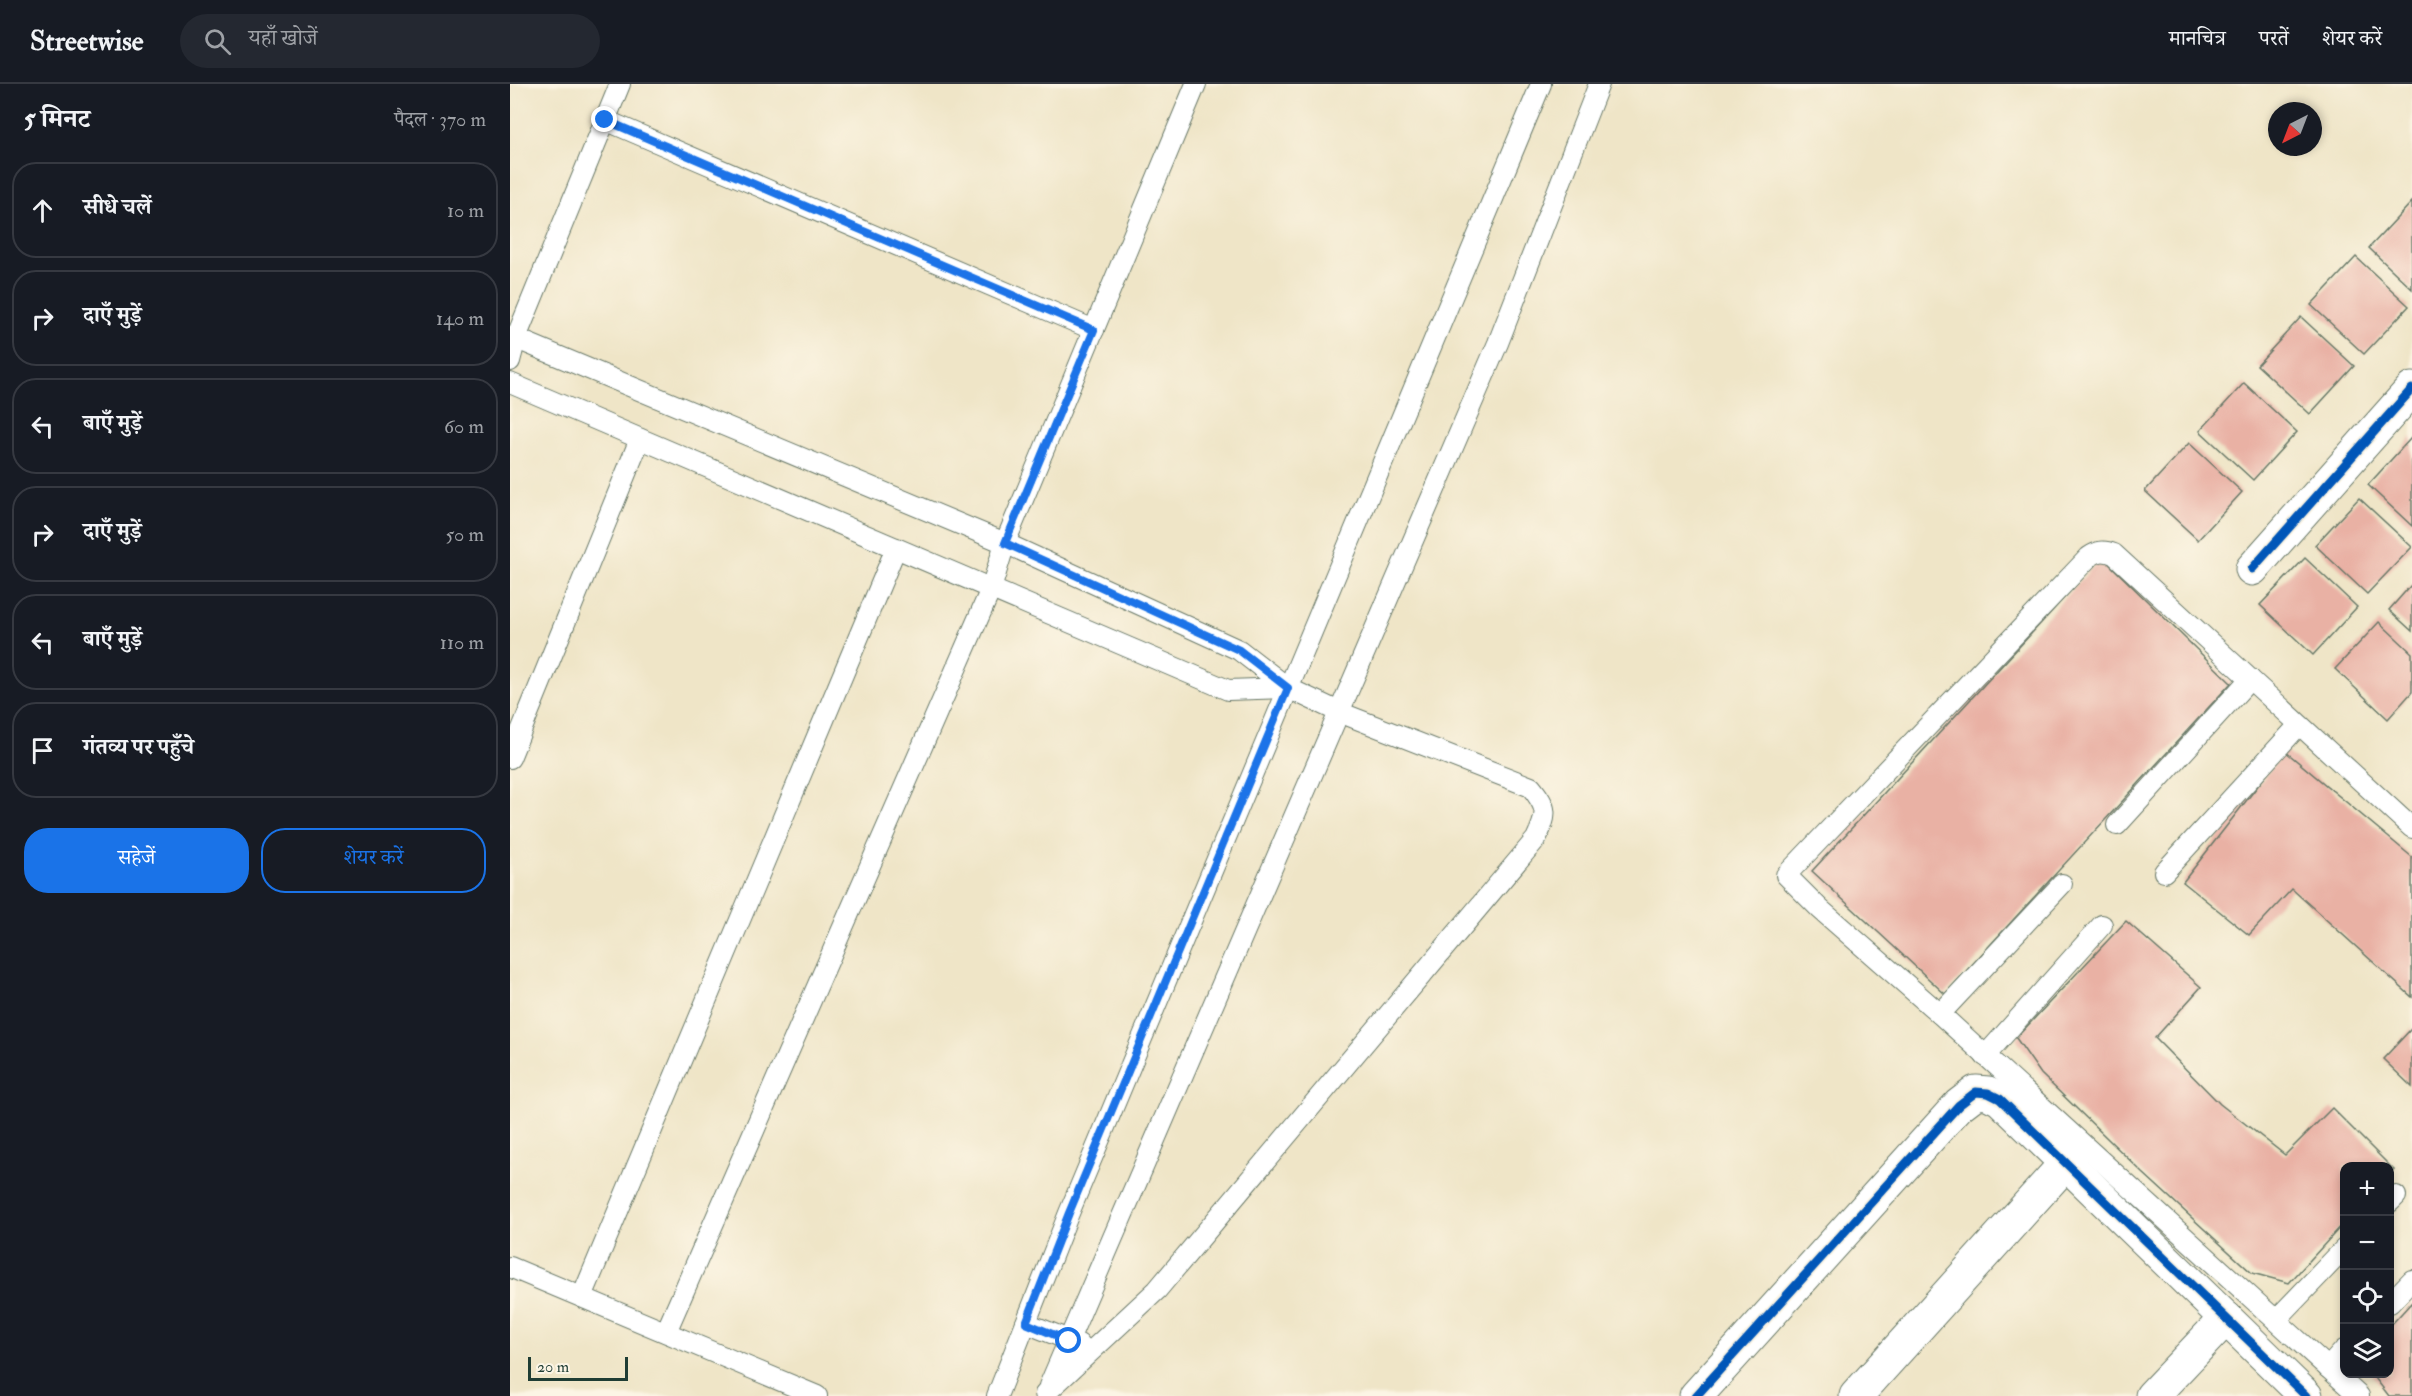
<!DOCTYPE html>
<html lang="hi">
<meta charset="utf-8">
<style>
:root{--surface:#171b24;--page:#242831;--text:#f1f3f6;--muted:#9ea1a6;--line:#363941;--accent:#1a73e8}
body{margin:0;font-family:"IM FELL Double Pica","Noto Serif Devanagari",serif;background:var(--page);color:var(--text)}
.controls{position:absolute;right:18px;bottom:18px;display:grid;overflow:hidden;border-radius:12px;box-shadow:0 3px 9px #0003}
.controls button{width:54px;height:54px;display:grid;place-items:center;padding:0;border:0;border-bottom:2px solid var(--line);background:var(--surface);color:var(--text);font:30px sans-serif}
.compass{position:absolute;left:1758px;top:18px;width:54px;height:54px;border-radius:50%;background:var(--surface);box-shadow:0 3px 9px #0003;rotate:222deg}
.scale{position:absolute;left:18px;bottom:15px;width:100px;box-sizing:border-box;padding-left:6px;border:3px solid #1f3d34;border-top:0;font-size:16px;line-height:21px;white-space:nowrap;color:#1f3d34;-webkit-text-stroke:4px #fcf5e5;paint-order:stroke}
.stop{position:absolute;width:18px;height:18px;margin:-14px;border:4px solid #1a73e8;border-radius:50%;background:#fff}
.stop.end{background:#1a73e8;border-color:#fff;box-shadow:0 2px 6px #0008}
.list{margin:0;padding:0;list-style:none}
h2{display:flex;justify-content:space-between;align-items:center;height:78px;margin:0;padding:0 24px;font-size:26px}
h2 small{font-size:20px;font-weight:400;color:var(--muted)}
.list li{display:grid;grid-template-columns:39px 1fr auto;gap:18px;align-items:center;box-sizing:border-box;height:96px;margin:0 12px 12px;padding:0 12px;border:2px solid var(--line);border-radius:24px}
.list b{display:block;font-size:22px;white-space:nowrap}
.list em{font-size:20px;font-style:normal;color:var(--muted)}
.actions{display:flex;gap:12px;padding:18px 24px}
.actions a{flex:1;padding:14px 0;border:2px solid var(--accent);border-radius:24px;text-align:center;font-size:21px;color:var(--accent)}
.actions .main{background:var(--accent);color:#fff}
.icon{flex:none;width:33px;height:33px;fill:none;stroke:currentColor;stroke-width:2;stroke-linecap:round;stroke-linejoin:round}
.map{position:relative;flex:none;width:1902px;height:1312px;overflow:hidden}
header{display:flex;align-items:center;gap:36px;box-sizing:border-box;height:84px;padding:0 30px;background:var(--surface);border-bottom:2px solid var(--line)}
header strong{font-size:28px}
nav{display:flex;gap:33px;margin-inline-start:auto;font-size:21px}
.search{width:420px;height:54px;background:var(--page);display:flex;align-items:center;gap:15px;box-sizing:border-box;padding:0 21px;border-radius:33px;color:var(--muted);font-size:22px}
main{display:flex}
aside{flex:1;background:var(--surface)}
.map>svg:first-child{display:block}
.building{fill:#e9b1a4}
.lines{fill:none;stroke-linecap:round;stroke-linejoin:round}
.service-casing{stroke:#687867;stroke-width:22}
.minor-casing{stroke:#687867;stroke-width:35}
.service{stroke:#fff;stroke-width:20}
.minor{stroke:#fff;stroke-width:33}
.cycleway-casing{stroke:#fcf5e5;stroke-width:13}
.cycleway{stroke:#0057b8;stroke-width:9}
.route{stroke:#1a73e8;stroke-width:8}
</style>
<header>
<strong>Streetwise</strong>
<div class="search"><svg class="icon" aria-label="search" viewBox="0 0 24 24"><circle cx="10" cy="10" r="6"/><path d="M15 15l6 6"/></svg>यहाँ खोजें</div>
<nav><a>मानचित्र</a><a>परतें</a><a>शेयर करें</a></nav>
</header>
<main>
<aside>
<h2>5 मिनट<small>पैदल · 370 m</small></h2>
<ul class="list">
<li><svg class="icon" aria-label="ahead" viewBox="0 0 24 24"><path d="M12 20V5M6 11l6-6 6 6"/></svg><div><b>सीधे चलें</b></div><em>10 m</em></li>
<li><svg class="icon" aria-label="right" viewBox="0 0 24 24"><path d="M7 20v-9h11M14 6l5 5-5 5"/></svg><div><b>दाएँ मुड़ें</b></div><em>140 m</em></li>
<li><svg class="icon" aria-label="left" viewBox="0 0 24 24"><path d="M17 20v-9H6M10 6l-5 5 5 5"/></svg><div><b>बाएँ मुड़ें</b></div><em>60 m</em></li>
<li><svg class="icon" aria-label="right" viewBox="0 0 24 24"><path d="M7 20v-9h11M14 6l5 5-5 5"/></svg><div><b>दाएँ मुड़ें</b></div><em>50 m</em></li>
<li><svg class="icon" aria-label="left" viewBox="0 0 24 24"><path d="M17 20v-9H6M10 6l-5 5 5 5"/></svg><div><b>बाएँ मुड़ें</b></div><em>110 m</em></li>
<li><svg class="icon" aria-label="arrive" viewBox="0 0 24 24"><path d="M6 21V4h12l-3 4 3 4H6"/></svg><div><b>गंतव्य पर पहुँचे</b></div></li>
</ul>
<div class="actions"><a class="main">सहेजें</a><a>शेयर करें</a></div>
</aside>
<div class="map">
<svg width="1902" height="1312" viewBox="0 0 1902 1312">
<rect width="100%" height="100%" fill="#fcf5e5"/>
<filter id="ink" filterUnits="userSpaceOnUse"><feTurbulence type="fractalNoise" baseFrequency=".0167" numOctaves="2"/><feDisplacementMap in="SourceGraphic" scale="12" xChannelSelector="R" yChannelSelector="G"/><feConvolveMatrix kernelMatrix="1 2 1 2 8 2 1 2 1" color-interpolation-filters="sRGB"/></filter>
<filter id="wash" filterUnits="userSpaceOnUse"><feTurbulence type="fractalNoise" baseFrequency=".008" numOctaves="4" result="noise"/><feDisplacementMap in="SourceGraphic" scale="24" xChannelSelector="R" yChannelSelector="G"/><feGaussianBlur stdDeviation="1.35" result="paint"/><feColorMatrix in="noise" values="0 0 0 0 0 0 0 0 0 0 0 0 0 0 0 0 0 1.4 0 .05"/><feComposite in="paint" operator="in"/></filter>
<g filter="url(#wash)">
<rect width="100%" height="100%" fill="#efe5c7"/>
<g id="blocks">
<g class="building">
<path d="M1902,118V205L1859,164Z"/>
<path d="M1846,173L1899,222L1854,270L1801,221Z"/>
<path d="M1791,233L1844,282L1800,330L1747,281Z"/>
<path d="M1734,299L1787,348L1743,396L1690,347Z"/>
<path d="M1902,353V442L1858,401Z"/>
<path d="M1679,359L1732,408L1688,456L1635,407Z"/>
<path d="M1849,414L1902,463L1857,510L1805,461Z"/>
<path d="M1592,473L1721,599L1435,910L1302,787Z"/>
<path d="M1795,474L1847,523L1803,571L1750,521Z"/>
<path d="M1902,500V547L1879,526Z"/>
<path d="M1869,538L1902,569V608L1878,635L1825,585Z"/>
<path d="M1775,667L1902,773V913L1782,805L1739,851L1673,798Z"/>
<path d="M1616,837L1691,903L1645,954L1710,1020L1775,1071L1822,1024L1884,1086L1880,1091V1082H1834V1139L1779,1199L1742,1189L1633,1089L1531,990L1506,954Z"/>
<path d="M1902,944V1003L1873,975Z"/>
<path d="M1902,1218V1312H1879L1862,1290H1880V1242Z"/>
</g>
</g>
</g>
<g filter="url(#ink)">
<use href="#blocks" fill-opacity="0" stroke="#687867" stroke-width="1.5"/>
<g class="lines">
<g class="service-casing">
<g id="service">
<path d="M95,36L584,246"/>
<path d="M0,252L495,459L729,566L778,604L829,628L1021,703C1038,724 1038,730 1026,755L647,1206L535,1310"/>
<path d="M0,277L6,254L110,0"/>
<path d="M0,299L718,606L778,604"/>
<path d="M0,674L130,355"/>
<path d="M1607,741L1740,595"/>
<path d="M1654,788L1789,641"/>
<path d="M1430,930L1552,800"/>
<path d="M1475,972L1592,841"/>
<path d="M1880,1118L1886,1112"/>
<path d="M0,1183L307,1312"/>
<path d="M72,1213L386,464"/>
<path d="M1880,1219L1902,1196"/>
<path d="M1766,1236L1834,1165"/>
<path d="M516,1239L569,1260"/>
<path d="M156,1248L481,505L495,459L686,0"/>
<path d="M1818,1284L1834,1266"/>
<path d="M539,1302L988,259L1089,0"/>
<path d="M487,1312L559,1129L1031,0"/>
<path d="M1849,1312L1430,930L1310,825L1276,791L1579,473C1588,467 1593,466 1604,470L1902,744"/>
</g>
</g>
<g class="minor-casing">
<g id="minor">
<path d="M1742,485L1902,305"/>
<path d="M1186,1312L1449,1021L1466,1008L1478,1009L1490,1015L1796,1312"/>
<path d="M1346,1312L1556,1079"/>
<path d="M1642,1312L1716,1234"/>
</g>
</g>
<use href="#service" class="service"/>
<use href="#minor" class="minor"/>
<g class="cycleway-casing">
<g id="cycleway">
<path d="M1742,485L1902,305"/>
<path d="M1186,1312L1449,1021L1466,1008L1478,1009L1490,1015L1796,1312"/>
</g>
</g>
<use href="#cycleway" class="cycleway"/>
</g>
</g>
<g class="lines" filter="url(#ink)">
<path class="route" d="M95,36L584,246L495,459L729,566L778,604L559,1129L516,1239L559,1257"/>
</g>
</svg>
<div class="controls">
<button>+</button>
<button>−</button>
<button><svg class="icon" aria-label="locate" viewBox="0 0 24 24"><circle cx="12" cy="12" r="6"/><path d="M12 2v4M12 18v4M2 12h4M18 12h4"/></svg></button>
<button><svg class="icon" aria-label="layers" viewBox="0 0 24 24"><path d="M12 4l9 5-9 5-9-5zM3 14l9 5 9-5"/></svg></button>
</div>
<svg class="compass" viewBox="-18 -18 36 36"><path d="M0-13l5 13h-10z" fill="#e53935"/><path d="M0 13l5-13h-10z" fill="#9ea1a6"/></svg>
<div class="scale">20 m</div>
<div class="stop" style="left:559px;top:1257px"></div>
<div class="stop end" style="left:95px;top:36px"></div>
</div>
</main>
